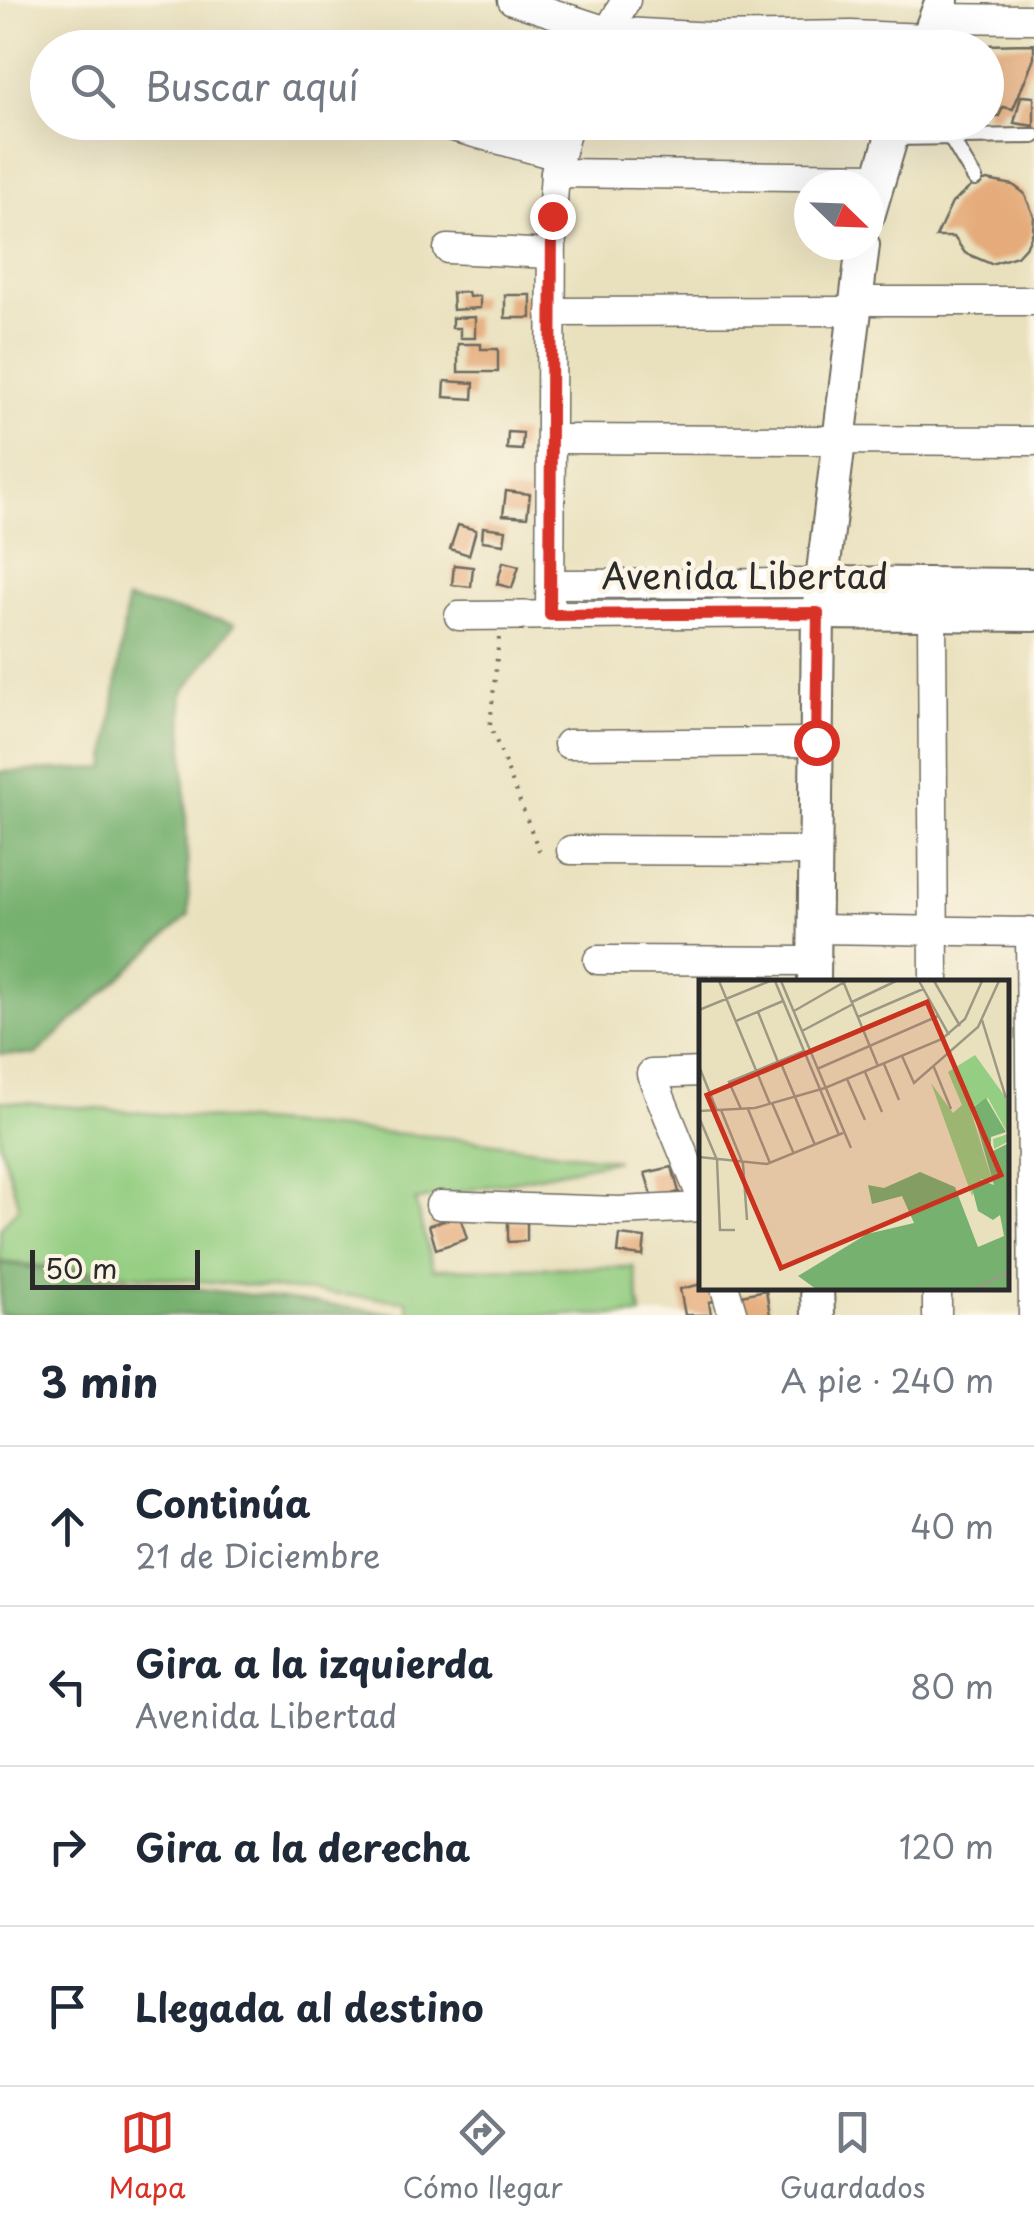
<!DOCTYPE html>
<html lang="es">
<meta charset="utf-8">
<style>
:root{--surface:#fff;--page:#f6f6f7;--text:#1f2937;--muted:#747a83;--line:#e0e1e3;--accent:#d93025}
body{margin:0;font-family:"Playpen Sans",sans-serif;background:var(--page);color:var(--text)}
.compass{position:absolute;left:794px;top:170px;width:90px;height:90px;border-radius:50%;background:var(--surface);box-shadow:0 10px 40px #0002;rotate:113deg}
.scale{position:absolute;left:30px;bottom:25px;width:170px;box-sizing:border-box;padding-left:10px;border:5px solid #2b2b2b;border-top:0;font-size:28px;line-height:35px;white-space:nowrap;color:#2b2b2b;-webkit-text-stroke:8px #fcf5e5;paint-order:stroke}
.stop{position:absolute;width:30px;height:30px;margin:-22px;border:8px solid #d93025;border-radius:50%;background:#fff}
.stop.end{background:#d93025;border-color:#fff;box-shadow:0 2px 10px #0008}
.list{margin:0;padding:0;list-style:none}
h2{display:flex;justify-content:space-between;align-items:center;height:130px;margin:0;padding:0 40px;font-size:42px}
h2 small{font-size:32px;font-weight:400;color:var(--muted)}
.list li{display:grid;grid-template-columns:65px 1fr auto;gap:30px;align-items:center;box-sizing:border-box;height:160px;padding:0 40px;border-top:2px solid var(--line)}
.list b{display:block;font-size:38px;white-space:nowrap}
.list p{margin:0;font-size:32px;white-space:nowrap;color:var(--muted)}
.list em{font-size:32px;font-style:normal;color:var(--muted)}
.icon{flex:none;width:55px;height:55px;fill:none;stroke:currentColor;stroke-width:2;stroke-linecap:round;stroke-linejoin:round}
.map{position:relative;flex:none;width:1034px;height:1315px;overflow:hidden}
.search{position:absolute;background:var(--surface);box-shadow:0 10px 40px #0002;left:30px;right:30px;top:30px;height:110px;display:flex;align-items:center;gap:25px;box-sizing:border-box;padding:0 35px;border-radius:55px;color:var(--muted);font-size:38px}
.sheet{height:770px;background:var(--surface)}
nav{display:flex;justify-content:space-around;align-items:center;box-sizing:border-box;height:140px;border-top:2px solid var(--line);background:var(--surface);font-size:28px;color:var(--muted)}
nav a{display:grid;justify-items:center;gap:5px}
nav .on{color:var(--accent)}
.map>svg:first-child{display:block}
.green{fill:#94ce82;stroke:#607c56;stroke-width:2.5}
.forest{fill:#77b170;stroke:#516e4e;stroke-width:2.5}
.building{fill:#e5ab7a}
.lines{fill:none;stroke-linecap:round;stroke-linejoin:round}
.service-casing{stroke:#6e6b5e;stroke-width:18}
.minor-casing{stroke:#6e6b5e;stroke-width:31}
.tertiary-casing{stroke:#6e6b5e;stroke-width:36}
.path{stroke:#6e6b5e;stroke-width:4;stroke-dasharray:2.5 8;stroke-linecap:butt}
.service{stroke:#fff;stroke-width:14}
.minor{stroke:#fff;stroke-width:28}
.tertiary{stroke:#fff;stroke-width:32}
.route{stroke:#d93025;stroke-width:12}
.labels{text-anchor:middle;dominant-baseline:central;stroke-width:9;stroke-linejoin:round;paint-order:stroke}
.street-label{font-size:35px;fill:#2b2b2b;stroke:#fcf5e5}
.inset-road{fill:none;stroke:#9d9883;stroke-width:2.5}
.view{fill:#c8321e;fill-opacity:0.15;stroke:#c8321e;stroke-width:5}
.inset-edge{fill:none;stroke:#2b2b2b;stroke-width:5}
</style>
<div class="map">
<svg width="1034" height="1315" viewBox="0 0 1034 1315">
<rect width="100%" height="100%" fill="#fcf5e5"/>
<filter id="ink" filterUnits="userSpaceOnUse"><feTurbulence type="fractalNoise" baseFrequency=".01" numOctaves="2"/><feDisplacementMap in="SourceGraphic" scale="20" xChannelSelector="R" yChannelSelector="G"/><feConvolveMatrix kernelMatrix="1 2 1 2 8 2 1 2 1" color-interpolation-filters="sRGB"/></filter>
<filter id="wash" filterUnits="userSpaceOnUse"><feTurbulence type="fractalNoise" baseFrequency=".0048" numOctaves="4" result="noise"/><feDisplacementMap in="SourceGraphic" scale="40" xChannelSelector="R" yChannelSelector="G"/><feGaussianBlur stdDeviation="2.25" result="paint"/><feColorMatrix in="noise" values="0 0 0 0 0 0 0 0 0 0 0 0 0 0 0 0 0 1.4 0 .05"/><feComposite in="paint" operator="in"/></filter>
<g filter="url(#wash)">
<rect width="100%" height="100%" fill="#e9e1be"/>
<path class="green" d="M0,1101L464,1139L617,1160L415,1201L433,1269L634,1267L641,1315H409L407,1301L0,1262V1229L19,1206L0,1143Z"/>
<g class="forest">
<path d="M127,600L235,623L182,694L189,915L35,1055L0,1054V772L106,768Z"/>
<path d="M0,1263L399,1314V1315H0Z"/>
</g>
<g id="blocks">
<g class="building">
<path d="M1034,44V58L1013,109L1003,107L999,116H986V45Z"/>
<path d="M1021,96L1034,97V126L1014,123Z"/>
<path d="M987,180L1013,185L1024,193L1034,216L1033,232L1027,245L1017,256L991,264L965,253L954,237H936L952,203L974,184Z"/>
<path d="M468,292L469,297L480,296V308L453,310L452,293Z"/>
<rect x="505" y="295" width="26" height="23"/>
<path d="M475,317V338H460V328H452V318Z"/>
<path d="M458,344H481V349H498V372H458Z"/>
<path d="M445,381L474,383L473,399L444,397Z"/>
<path d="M508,432L523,433L522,450L507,449Z"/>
<path d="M506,491L530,494L527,517L503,515Z"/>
<path d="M458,525L476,530L469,555L450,549Z"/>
<path d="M483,527L506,530L504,544L482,541Z"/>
<path d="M503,562L519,566L512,588L497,584Z"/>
<path d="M454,565L473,567L471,587L452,585Z"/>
<path d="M672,1167L679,1192L653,1199L645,1173Z"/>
<path d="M460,1216L467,1239L436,1249L429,1225Z"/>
<path d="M508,1222H527V1241L508,1242Z"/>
<path d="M620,1235L645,1238L643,1256L618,1253Z"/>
<path d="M702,1284V1288H716L719,1300L709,1302L711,1315H685L680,1289Z"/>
<path d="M766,1290L770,1315H745L741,1295Z"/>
</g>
</g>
</g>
<g filter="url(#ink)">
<use href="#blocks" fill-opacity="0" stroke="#6e6b5e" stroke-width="2.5"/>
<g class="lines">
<g class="service-casing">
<g id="service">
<path d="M950,137L975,179"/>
<path d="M892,138L1034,136"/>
</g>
</g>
<g class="minor-casing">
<g id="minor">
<path d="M512,0L607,31L712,37L851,35L927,38"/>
<path d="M935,18L1034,19"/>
<path d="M602,42L626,0"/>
<path d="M442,124L558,156"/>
<path d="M555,173L878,177"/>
<path d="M448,249L551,254"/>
<path d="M857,301H1034"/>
<path d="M551,312L856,311"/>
<path d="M552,439L1034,441"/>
<path d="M551,584L821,583"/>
<path d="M932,614L934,982"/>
<path d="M550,615L552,216L555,173L569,122"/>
<path d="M459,616L818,613"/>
<path d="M568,744L816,742"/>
<path d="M571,850L815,851"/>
<path d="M814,929L1034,932"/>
<path d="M1030,931L1033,1315"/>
<path d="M598,960L814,961"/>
<path d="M702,1072L651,1074L702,1199"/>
<path d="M440,1205L619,1211L702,1207"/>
<path d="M725,1288L733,1315"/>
<path d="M937,1288V1315"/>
</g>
</g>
<g class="tertiary-casing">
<g id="tertiary">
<path d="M924,48L942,0"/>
<path d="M869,213L896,122"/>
<path d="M821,583L1034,585"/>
<path d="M818,613L1034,615"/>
<path d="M814,982L818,613L863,245"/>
<path d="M817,1288L818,1315"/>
</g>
</g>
<path class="path" d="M499,638L490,725L540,853"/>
<use href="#service" class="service"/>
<use href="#minor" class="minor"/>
<use href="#tertiary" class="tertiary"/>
</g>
</g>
<g class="lines" filter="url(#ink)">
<path class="route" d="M552,216L550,615L818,613L816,742"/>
</g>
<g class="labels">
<g class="street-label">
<text x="745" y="574">Avenida Libertad</text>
</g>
</g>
<g transform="translate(699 980)">
<rect width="310" height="310" fill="#e9e1be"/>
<path d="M276,75L310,122V161L295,169L294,159L309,154L289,118L271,128L294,203L282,199L273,216L232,103L254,133L263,125L249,92Z" fill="#94ce82"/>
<path d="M287,118L307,152L292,157V172L310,163V309H117L99,296L168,254L215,243L203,216L173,224L169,205L185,208L221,192L256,207L279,267L305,256L301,235L294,240L279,231L273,208L282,200L295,205L273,128Z" fill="#77b170"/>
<path class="inset-road" d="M20,1L71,124M76,1L140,155M82,1L152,168M144,1L179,86M220,1L250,55M235,1L261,46M153,22L197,1M0,30L71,1M95,31L147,1M59,32L79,82M159,37L224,9M283,40L307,118M37,41L84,21M164,50L231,21M103,51L154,24M111,70L164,48M203,76L215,103L279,47L300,1M81,81L116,165M185,84L200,120M234,85L252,129M0,86L18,131M118,89L239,36M166,92L183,132M148,99L166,140M73,123L95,174M42,129L30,102L105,71M49,129L71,183M22,130L44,184L48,240M0,131L56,128L126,108L243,59L266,39L283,1M0,137L18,180L21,250H36M0,177L68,184L144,153M276,309L310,291"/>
<path class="view" d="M228,22L302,195L82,288L8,115Z"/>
<rect width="310" height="310" class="inset-edge"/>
</g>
</svg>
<svg class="compass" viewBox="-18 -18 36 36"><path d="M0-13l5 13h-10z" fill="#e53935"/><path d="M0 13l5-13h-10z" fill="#747a83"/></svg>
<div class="scale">50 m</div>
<div class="stop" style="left:816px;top:742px"></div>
<div class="stop end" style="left:552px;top:216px"></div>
<div class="search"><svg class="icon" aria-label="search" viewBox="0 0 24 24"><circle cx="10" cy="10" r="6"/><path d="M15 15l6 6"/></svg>Buscar aquí</div>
</div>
<section class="sheet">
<h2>3 min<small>A pie · 240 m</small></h2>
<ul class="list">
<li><svg class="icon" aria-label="ahead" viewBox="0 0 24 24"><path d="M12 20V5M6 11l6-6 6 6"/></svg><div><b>Continúa</b><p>21 de Diciembre</p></div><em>40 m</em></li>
<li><svg class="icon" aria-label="left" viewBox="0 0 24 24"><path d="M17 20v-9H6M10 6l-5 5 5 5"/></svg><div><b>Gira a la izquierda</b><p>Avenida Libertad</p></div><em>80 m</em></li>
<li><svg class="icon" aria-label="right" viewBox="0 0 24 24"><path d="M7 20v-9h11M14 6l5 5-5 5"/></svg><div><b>Gira a la derecha</b></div><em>120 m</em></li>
<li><svg class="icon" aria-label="arrive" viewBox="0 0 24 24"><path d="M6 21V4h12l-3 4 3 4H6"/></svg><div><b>Llegada al destino</b></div></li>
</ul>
</section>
<nav>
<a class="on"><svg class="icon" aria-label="map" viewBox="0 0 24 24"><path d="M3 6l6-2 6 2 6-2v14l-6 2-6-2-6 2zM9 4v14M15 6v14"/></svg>Mapa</a>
<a><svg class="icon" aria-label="directions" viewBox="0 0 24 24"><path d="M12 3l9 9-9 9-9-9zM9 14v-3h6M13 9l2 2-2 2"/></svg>Cómo llegar</a>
<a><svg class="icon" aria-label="saved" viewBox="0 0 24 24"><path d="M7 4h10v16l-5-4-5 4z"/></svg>Guardados</a>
</nav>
